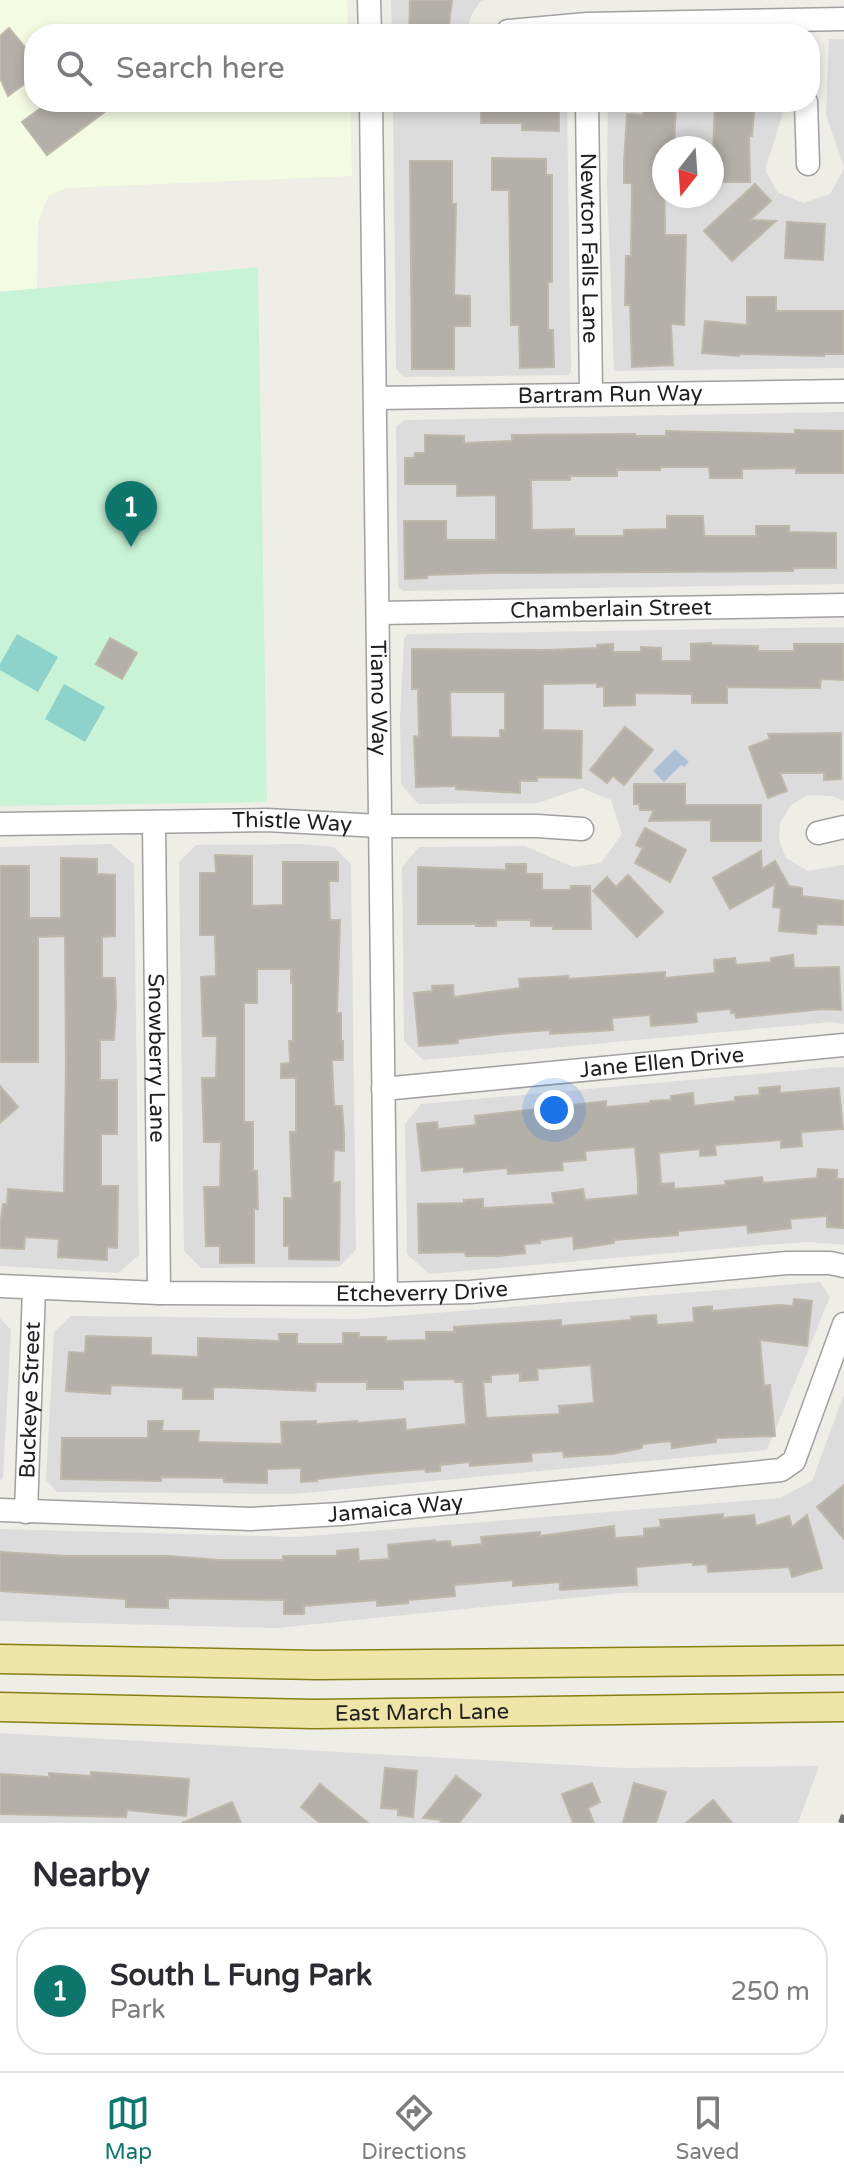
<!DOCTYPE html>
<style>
:root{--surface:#fff;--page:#f2f2f3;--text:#2b2b33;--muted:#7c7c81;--line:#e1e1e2;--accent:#0f766e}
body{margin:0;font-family:"Varela Round",sans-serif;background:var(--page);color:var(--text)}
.compass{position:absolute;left:652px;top:136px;width:72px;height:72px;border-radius:50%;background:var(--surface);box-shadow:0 4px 12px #0003;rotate:197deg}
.you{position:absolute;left:554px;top:1110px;width:28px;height:28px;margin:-20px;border:6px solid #fff;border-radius:50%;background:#1a73e8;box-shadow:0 0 0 12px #1a73e833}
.badge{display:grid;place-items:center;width:52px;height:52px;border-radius:50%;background:var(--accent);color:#fff;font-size:26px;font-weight:700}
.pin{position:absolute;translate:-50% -66px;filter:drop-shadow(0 2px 4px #0008)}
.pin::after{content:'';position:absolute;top:42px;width:28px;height:24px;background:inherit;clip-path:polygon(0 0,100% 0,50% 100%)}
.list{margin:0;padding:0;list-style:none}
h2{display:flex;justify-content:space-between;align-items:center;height:104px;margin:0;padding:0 32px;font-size:34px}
h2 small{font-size:26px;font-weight:400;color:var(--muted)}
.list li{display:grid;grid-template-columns:52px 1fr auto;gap:24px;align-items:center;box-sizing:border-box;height:128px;margin:0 16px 16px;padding:0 16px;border:2px solid var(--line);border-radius:32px}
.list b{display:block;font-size:30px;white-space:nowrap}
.list p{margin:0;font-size:26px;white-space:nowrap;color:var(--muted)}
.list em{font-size:26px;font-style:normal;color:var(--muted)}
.icon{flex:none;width:44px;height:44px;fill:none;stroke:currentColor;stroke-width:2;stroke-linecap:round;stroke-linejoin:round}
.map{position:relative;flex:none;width:844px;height:1823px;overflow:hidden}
.search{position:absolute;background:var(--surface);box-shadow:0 4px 12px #0003;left:24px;right:24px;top:24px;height:88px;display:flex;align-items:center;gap:20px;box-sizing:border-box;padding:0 28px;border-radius:32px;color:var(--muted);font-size:30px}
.sheet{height:248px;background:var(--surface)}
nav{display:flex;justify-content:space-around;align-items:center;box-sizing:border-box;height:112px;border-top:2px solid var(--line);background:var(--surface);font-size:22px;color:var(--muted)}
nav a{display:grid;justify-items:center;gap:4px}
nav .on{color:var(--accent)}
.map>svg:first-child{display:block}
.residential{fill:#dddcdc;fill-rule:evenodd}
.education{fill:#f4fbe3}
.park{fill:#c9f3d7}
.pitch{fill:#8ed3cb}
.water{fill:#acc1d6}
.building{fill:#b3b0a9;stroke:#beb8aa;stroke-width:2;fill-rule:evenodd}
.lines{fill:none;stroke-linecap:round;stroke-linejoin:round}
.minor-casing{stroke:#a0a0a0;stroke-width:25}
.major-casing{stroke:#877f13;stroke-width:31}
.minor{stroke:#fff;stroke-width:22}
.major{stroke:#f0e5a9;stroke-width:28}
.rail{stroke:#6d6d6d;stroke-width:6;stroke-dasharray:16 16;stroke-linecap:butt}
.labels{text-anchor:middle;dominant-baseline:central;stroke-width:6;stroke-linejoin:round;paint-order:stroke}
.street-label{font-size:22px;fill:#1f1f1f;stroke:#fff}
</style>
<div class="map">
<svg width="844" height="1823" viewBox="0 0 844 1823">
<rect width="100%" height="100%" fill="#eeeee6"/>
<g class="residential">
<path d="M391,0H485L479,3L471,16L466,34H392Z"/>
<path d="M829,39H844V167L826,115Z"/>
<path d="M393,102H567L571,372L568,375L404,377L396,369Z"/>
<path d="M608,102H781L782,116L765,170L778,193L804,203L830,194L844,169V368L614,371L607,183ZM664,148H712V196H664Z"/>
<path d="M844,412V584L403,591L398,587L396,427L405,420Z"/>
<path d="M844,627V801L832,796L808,795L791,805L780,823L779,840L786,858L808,871L844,865V1024L831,1022L423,1060L404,1041L402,867L419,847L525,846L573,867L601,863L622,834L611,800L582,788L538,803L418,804L401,784L400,718L404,638L408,634Z"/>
<path d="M111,844L134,864L139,1255L118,1273L0,1266V847Z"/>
<path d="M298,844L334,847L351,864L356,1250L339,1267L201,1268L184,1251L179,862L196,845Z"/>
<path d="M833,1067H844V1245L809,1242L764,1245L429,1274L407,1254L405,1124L421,1104Z"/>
<path d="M820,1282L830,1297L767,1450L293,1494L57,1492L46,1480L54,1332L71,1316L359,1319Z"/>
<path d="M0,1318L11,1330L3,1478L0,1481Z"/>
<path d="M844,1394V1593H622L277,1628L0,1621V1529L297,1537L780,1498L812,1481Z"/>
<path d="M0,1733L624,1768L819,1766L798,1823H0Z"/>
</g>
<path class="education" d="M0,0H347L348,34H34V102H350L352,176L67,188L49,195L38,221L37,289L0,291Z"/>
<path class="park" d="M258,267L267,802L0,806V292Z"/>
<g class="pitch">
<path d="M17,634L58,657L38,692L0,670V664Z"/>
<path d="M64,684L105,707L85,742L45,719Z"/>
</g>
<path class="water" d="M675,749L689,762L684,767L681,765L664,782L653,771Z"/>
<g class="building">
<path d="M410,0H452L448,34H409Z"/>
<path d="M9,28L34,58V77L8,96L0,78V36Z"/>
<path d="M49,102H118L47,155L22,122Z"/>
<path d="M481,102H559V131L522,130V123H481Z"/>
<path d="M644,102H676L674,148H664L665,235H686L684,325L671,324L673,365L632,367L630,305H625L626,256H631L632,183H624V163L627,114L643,115Z"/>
<path d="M715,102H755L752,136H749L750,182H712Z"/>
<path d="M492,158L546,159V175H552V282H548V330H553L554,367L520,368L519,325H511L509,190H492Z"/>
<path d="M410,161H452V204H456L454,295L470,296V326H454V369H412Z"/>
<path d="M755,184L771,201L750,220L776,221L732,261L704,231Z"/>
<path d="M787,222L825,224L823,260L785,258Z"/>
<path d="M747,297H776V311H844V354H824V356L739,354V356L702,353L705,321L747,325Z"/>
<path d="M795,430L844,431V473H796V468L742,469V478H710L709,467H660V470H617V476H570V480H531L532,530L574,529V536H624V530L667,529V516H703L704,536H756V526H789V532L836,533V568H793V571L490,573L427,575V578L405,579L404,521H446V540H496V495L457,496V484H405V458H414L415,453H425V435L464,436V443L512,441V435L635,434V436H666V431L795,434Z"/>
<path d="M110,638L137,653L122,679L96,664Z"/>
<path d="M711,643V645L758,646V651H794V644H844V680L821,679L820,688L727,687V703H692V694L635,693V705L604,706V686L597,687V683L543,684V730L582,731L581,778L537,777V781H520V793L456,789V786L416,787L414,736L419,737L418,689H412V649L547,650L597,648V645L613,644V652H641V647L661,648V661H691V644ZM450,692H505V730H500V738L451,737Z"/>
<path d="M625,727L653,750L624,785L613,776L607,783L590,770Z"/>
<path d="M841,733V779L824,780V773H780L787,791L768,798L749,747L770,739L768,734Z"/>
<path d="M634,784H685V805H761V841H711V820L649,821L654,810H640L639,804H634Z"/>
<path d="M645,828L686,850L670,882L635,863L643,848L636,845Z"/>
<path d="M761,851L762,869L775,861L789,886L802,888V896L844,901V925L817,924L816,934L779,931L781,908L773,907L775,884L730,909L713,878Z"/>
<path d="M215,855L252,856V906L283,905V862H338V881H329L330,920H340L337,1013H341V1041H343V1060H332L334,1106H342L344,1133V1151L334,1150L333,1183L340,1182L339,1260L289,1259V1246H284V1198H292L290,1132H296V1078H281V1064L290,1063L289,1041H293V983H291V969H257V1003H244V1122H253V1171H257L258,1209H254V1263H220V1246H206L204,1187H220L221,1142H204L202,1078H216L217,1036H203L201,977L216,976L215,935H200V873H216Z"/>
<path d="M61,858L97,859V874L115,875V936L102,937V978H115L116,1005L114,1040H100V1080H117V1134H101V1186H118L117,1248L107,1247V1260L58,1257L59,1239L25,1237L24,1249L0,1248V1225L3,1204H7L8,1189L64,1193L66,1065L65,936L38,937V1062H0V866H29V918H61Z"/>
<path d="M506,864H526V874H542V890H570L571,886H590L591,929H553V926H531V920H496V926H476V924H418V867L506,870Z"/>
<path d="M628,875L663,912L637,937L593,891L607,877L616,887Z"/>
<path d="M793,955L794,968L839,967L841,1010L823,1009L736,1018L735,1013H731V1009L696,1012L697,1022L651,1026L650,1015L612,1018L613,1030L550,1034V1030L500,1034L458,1039V1043L419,1046L414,993L433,991L432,986L453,985L454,997L520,988L519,979L568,976L569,979L665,972V978L715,973L714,960L735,958L736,965L771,962V958Z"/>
<path d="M0,1086L18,1107L0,1123Z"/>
<path d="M780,1086V1093L839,1088L843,1129L801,1132L802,1146L781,1148V1140L715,1145L716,1155L700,1156V1149L659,1153L661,1184L674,1183V1189L726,1185L725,1181L762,1177L763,1183L817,1178L818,1169L837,1170V1179H844V1228L827,1227V1216L790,1219L791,1228L748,1233L747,1225L678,1231V1235L614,1240V1243L574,1249L573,1236L540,1240V1243L524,1244L525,1253L498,1256H466L465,1252L419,1253L418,1204L464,1203V1200L483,1199V1208L554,1204L552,1193L583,1189L585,1200L638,1195V1181L635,1147L585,1151L586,1160L562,1162L563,1170L508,1174L507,1168L464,1172V1167L422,1171L417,1124L437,1122L438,1129L476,1125L475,1116L606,1101V1107L650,1103V1101L671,1100V1096L693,1093L694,1106L735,1101V1097L760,1095L759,1088Z"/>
<path d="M794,1299L812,1301L807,1346L760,1340L764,1386L770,1385L775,1436L716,1438V1442L672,1448L671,1441L642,1444V1448L612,1454L564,1457L563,1451L531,1453L532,1461L470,1466L469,1462L440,1465V1471L426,1472L425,1469L377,1473L317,1479V1481L301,1482V1468L267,1469V1483L224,1482V1478L161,1477V1481L61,1479L62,1438H148V1421H163L162,1431H199L198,1442L282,1444L281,1422L316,1421V1424L357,1421V1423L405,1419L406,1430L466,1424L463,1382H455V1379L403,1380V1389H367V1382H316L315,1391L218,1387L213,1388V1399H183V1388L111,1385L110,1394L66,1391L69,1352L85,1353L86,1336L151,1338V1355L198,1357V1338L279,1341V1334H297V1344H343V1333H359V1337H386V1341L426,1340V1332H454V1327L561,1320V1326L631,1320V1317L656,1315L657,1325L694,1322L693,1308L712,1306V1311L779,1305L793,1306ZM591,1365L594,1403L559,1406L560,1414L486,1418L483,1382H491V1375L520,1373V1381L538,1380L537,1369Z"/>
<path d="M844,1485V1539L817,1507Z"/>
<path d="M723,1514V1518L754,1515L756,1526L789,1516L792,1527L807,1515L822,1568L792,1577L789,1567L708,1572L707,1564L693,1565V1562L636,1567L637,1585L560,1590V1582L513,1586V1580L454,1585L455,1596L408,1600V1603L377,1606V1600L304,1606V1614H284V1600L168,1598V1608L126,1607V1599L0,1591V1552L67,1556H169L219,1560H283V1556H337V1551L358,1549L359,1561L389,1559L388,1545L435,1540V1542L450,1541L451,1547L482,1544L481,1537L540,1532V1536L614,1526L615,1538L644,1536V1529L661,1527L660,1520Z"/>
<path d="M385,1768L417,1771L413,1817L398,1815V1809L381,1808Z"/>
<path d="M91,1772L189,1779L186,1816L127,1810L126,1817L0,1814V1774L49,1777V1773L91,1776Z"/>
<path d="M456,1776L481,1795L459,1823H440L442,1820L423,1818Z"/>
<path d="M592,1783L600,1802L588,1808L594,1823H573L562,1794Z"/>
<path d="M634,1783L666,1792L656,1823H623Z"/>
<path d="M320,1784L368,1823H320L301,1807Z"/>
<path d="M713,1800L732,1823H686Z"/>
<path d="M232,1802L241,1823H182Z"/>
</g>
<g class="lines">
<g class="minor-casing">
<g id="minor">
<path d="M369,0L370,34"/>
<path d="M508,31L587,24L844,19"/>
<path id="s1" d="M371,102L386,1294"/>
<path id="s2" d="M587,102L591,393"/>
<path d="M806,102L808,164"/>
<path id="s3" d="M376,398L844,391"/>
<path id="s4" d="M379,613L844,605"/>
<path id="s5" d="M154,822L159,1293"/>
<path id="s6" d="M0,824L266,820L380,826H537L582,829"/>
<path d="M818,833L844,827"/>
<path id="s7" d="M383,1089L844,1045"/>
<path id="s8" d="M0,1286L159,1293L386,1294L470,1292L787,1263H830L844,1266"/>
<path id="s9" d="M0,1510L251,1519L341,1514L781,1470L794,1461L844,1324"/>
<path id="s10" d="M26,1512L34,1289"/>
</g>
</g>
<g class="major-casing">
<g id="major">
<path d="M0,1659L317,1665L844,1660"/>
<path id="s11" d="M0,1707L314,1714L844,1707"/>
</g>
</g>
<use href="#minor" class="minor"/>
<use href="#major" class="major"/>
<path class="rail" d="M841,1823L844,1815"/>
</g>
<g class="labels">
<g class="street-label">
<text stroke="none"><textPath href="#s2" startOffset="146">Newton Falls Lane</textPath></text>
<text stroke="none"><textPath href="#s3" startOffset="234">Bartram Run Way</textPath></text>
<text stroke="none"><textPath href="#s4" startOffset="232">Chamberlain Street</textPath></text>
<text stroke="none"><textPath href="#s1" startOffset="596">Tiamo Way</textPath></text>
<text stroke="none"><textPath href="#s6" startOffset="292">Thistle Way</textPath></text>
<text stroke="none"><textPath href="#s5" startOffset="236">Snowberry Lane</textPath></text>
<text stroke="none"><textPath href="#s7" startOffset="280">Jane Ellen Drive</textPath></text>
<text stroke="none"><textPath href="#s8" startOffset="422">Etcheverry Drive</textPath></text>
<text stroke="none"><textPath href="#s10" startOffset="112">Buckeye Street</textPath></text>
<text stroke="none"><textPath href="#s9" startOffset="396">Jamaica Way</textPath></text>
<text stroke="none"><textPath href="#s11" startOffset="422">East March Lane</textPath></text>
</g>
</g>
</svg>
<svg class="compass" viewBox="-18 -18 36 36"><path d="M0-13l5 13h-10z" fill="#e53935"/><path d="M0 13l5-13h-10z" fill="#7c7c81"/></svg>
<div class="you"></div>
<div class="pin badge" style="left:131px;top:547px">1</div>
<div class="search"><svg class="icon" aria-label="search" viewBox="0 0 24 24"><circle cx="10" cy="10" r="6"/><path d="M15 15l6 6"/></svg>Search here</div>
</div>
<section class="sheet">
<h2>Nearby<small></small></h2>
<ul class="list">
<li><span class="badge">1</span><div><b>South L Fung Park</b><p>Park</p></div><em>250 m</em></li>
</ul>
</section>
<nav>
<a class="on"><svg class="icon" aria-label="map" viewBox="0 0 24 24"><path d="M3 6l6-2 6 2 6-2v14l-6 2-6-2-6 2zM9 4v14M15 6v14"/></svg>Map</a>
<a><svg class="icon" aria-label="directions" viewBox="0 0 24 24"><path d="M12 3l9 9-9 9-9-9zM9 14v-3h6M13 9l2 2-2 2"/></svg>Directions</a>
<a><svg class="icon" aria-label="saved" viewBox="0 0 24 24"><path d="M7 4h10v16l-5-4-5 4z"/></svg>Saved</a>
</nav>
